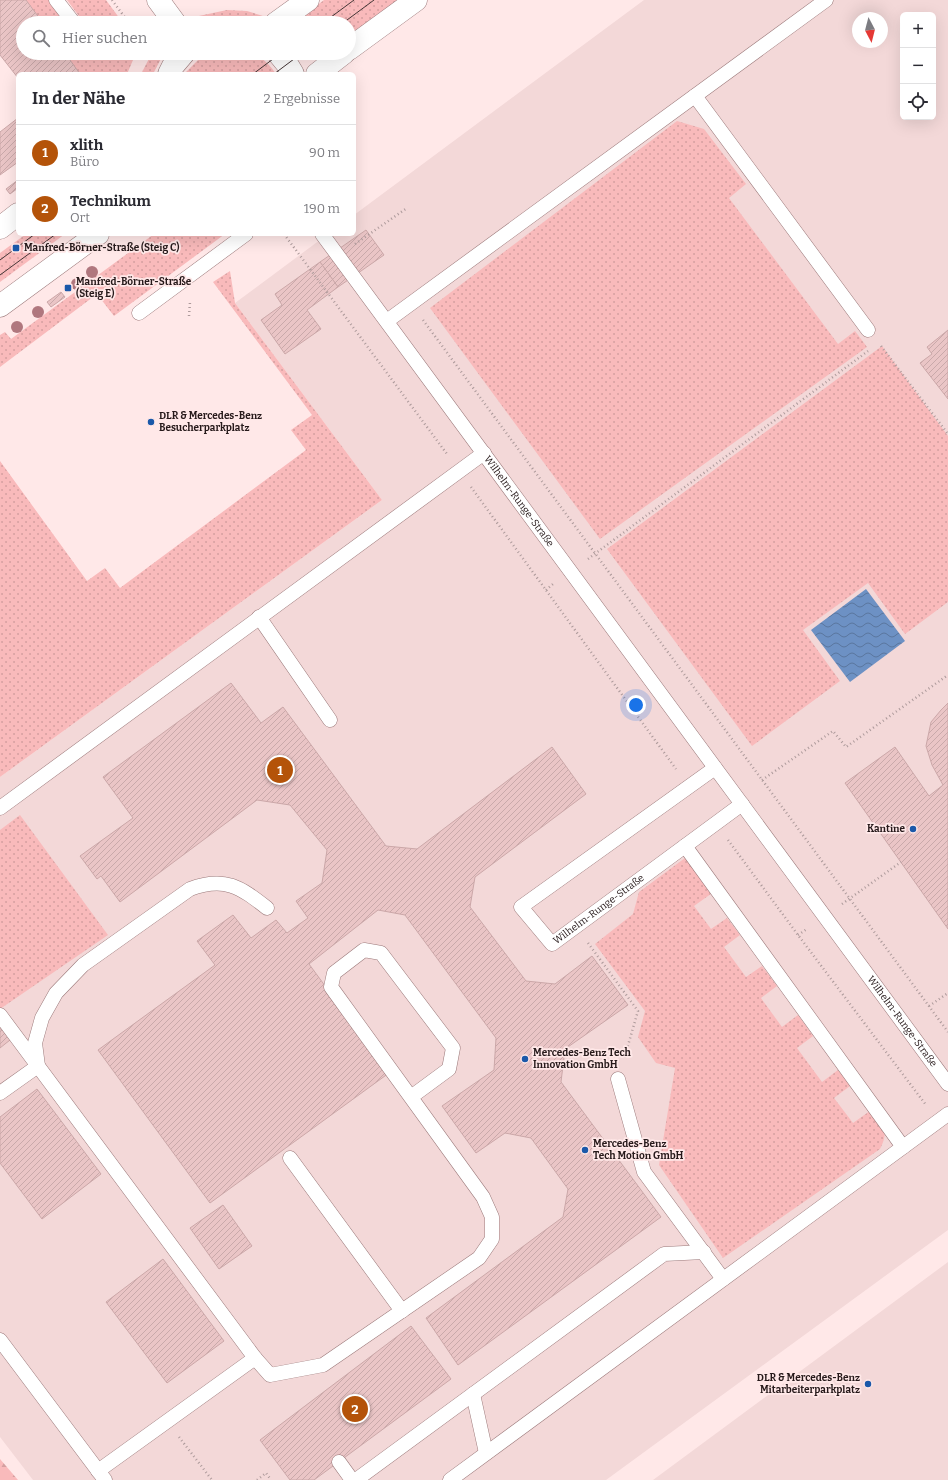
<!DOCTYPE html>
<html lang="de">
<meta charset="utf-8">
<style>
:root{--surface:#fff;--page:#f7f7f7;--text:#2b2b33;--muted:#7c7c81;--line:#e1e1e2;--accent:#b45309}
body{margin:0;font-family:Bitter,serif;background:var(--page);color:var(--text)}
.controls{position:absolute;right:12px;top:12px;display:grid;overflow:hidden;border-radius:6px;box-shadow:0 4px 16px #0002}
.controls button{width:36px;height:36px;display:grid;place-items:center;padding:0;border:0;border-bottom:1px solid var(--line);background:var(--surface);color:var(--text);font:20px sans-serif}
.compass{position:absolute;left:852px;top:12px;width:36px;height:36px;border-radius:50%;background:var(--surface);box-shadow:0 4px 16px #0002;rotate:173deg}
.you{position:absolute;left:636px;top:705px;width:14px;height:14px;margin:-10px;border:3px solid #fff;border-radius:50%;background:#1a73e8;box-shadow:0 0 0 6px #1a73e833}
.badge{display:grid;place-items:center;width:26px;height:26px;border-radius:50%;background:var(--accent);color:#fff;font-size:13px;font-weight:700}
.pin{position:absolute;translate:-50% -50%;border:2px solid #fff;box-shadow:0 1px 4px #0006}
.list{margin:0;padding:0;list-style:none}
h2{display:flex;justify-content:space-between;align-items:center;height:52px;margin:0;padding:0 16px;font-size:17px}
h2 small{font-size:13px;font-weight:400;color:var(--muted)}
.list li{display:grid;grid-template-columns:26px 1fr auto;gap:12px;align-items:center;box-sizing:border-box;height:56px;padding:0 16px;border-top:1px solid var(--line)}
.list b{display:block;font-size:15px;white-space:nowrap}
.list p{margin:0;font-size:13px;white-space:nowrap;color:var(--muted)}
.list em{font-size:13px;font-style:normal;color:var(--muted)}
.icon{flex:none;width:22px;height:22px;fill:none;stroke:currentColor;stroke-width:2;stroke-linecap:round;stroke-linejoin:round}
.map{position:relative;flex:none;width:948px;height:1480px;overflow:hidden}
.search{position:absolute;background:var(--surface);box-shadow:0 4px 16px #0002;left:16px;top:16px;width:340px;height:44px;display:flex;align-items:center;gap:10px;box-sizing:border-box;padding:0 14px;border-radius:22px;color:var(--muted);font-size:15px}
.panel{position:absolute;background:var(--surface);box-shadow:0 4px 16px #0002;left:16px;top:72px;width:340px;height:164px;border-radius:6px}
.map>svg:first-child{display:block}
.built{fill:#f3d8d8;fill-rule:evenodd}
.grass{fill:url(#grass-dots)}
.forest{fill:url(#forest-firs)}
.water{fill:url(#water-waves)}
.building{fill:url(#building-hatch);stroke:#cba7a8}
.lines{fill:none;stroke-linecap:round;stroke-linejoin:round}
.lane-casing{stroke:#9b797a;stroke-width:15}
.street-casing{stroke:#9b797a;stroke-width:23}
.secondary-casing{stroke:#9b797a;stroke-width:23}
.path{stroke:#ad9a9b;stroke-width:2.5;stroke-dasharray:1 3;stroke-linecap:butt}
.lane{stroke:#fff;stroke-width:14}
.street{stroke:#fff;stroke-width:22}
.secondary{stroke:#fff;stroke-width:22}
.tram{stroke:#443636;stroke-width:1}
.tree{fill:#b0777e}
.poi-dot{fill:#1a58a9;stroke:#ffe8e8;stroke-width:1.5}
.labels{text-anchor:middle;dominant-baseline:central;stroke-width:3.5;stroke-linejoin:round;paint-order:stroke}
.poi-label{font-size:10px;font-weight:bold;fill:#26191a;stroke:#ffe8e8;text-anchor:start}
.street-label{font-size:10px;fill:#26191a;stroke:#ffe8e8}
</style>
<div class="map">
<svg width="948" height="1480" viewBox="0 0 948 1480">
<defs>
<pattern id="grass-dots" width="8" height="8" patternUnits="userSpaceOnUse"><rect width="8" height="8" fill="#f9babb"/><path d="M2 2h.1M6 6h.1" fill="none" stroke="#d59fa0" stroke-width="1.8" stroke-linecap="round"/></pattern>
<pattern id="forest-firs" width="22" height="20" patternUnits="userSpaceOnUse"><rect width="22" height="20" fill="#f9babb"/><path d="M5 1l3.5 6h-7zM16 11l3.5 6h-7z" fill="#d59fa0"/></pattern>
<pattern id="water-waves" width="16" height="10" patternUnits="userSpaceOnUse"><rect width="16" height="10" fill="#6d91c4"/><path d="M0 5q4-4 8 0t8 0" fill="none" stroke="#59769e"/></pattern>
<pattern id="building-hatch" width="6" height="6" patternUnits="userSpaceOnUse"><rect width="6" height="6" fill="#eac5c6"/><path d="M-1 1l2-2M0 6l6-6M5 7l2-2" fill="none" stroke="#c9a9aa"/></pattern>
</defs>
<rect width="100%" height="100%" fill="#ffe8e8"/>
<g class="built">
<path d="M644,0H948V1230L606,1480H33L0,1437V777L382,500L235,303L328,234H354V215ZM903,15H933V117H903ZM858,18H882V42H858Z"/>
<path d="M948,1262V1480H653Z"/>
</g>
<g class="grass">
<path d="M26,0H50L68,23H43Z"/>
<path d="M67,0H106L123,23H84Z"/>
<path d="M324,0H403L349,40V23H303L300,18Z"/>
<path d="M227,10L247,11L263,16C252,21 206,24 195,19L194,17Z"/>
<path d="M65,53H90L94,57L100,53H136L127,74H80Z"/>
<path d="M152,53H164L153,74H141Z"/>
<path d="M210,53C219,53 244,51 252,53C261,56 271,66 276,74H184L198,60Z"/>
<path d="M677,121L704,129L746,184L729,198L838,344L855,331L867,347L600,539L430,308Z"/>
<path d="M26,234H65L0,282V253Z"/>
<path d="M154,234H225L114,316L97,294L0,367V335L5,332L11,339Z"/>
<path d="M230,271L235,303L382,500L0,777V461L87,581L105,568L120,588L306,450L291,430L312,415L213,282Z"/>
<path d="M882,346L948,436V602L905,634L868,583L803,630L840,681L752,746L607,549Z"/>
<path d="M20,815L108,935L0,1009V830Z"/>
<path d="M685,858L715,891L694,906L711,929L727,918L740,935L724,947L746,977L762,966L777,986L761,998L782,1027L798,1015L813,1036L797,1048L822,1082L838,1070L850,1086L834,1098L853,1123L874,1108C882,1125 890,1130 880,1149L723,1258L659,1165L675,1068L656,1063L638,1037L645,1011L595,944L633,914L639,892Z"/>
</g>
<path class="forest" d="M0,1459L18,1480H0Z"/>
<path class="water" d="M866,589L905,641L850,682L811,630Z"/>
<g class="building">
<path d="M0,0H26L43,23H23V53H65L80,74H18V78L0,55Z"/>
<path d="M18,118V162L0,175V132Z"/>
<path d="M18,180V188L10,194L6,189Z"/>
<path d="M366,230L384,255L338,287L320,262Z"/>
<path d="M320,262L338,287L307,310L321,329L285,354L261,320L282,305L275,294Z"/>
<path d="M61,292L65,297L51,307L47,302Z"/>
<path d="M948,330V399L920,363L932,354L927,347Z"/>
<path d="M231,683L261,723L283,707L386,846L417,849L552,747L586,794L475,877L470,907L526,981L555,984L592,956L628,1005L565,1049L561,1082L661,1217L458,1365L426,1318L563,1217L568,1189L531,1138L505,1133L476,1153L442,1106L494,1070L496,1038L405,915L378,910L309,964L389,1073L210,1203L98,1050L215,965L197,941L233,915L251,938L276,920L287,933L308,918L296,901L322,883L327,850L290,805L257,800L120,902L101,876L97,879L80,856L133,818L103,777Z"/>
<path d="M948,703V929L845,783L895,747L929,796L943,785L932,765L926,746L931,722L941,710Z"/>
<path d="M0,1027L10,1040L0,1048Z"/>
<path d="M37,1089L101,1174L42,1219L0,1163V1117Z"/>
<path d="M223,1205L252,1246L219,1269L190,1228Z"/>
<path d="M163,1259L224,1341L167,1383L106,1302Z"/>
<path d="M411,1326L451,1379L314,1480H290L260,1440Z"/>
</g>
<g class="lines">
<g class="lane-casing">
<g id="lane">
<path d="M56,0L74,23"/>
<path d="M695,96L868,330"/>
<path id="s1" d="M322,234L948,1084"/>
<path d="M139,313L246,234"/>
<path d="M387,321L826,0"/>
<path d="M259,617L330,720"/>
<path id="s2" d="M715,768L521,907L552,944L742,804"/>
<path d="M0,808L484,453"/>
<path d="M685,846L903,1147"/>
<path d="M0,1015L255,1358L270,1375L323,1365L479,1258L492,1239V1217L483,1197L331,987L334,973L364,950L381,953L453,1048L449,1069L411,1097"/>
<path d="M618,1079L644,1172L723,1279"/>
<path d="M0,1093L38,1066L35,1043L42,1018L56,993L83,965L190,889C225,876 240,887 267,908"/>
<path d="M290,1158L402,1311"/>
<path d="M0,1340L105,1480"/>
<path d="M473,1394L486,1453"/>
<path d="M339,1462L352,1480"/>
<path d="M98,1471L255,1358"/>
<path d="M356,1480L664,1254L704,1252"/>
<path d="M450,1480L948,1114"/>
</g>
</g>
<g class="street-casing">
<path id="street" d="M158,0L175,23"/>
</g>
<g class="secondary-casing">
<g id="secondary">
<path d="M276,23L308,0"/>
<path d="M349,49L416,0"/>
<path d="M278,53L287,64L293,74"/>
<path d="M169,74L173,66L184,53"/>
<path d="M317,74L344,53"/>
<path d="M0,228L18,214"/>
<path d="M0,306L98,234"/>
</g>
</g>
<g class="path">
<path d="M112,0L129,23"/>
<path d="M284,234L447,454"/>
<path d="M355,244L407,208"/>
<path d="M189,316L190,302"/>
<path d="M423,320L948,1032"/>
<path d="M881,346L948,434"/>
<path d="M471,487L676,769"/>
<path d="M588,559L868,351"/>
<path d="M546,590L553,584"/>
<path d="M762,780L833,731L846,747L948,675"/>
<path d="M728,840L798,935L926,1105"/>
<path d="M842,904L901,862"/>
<path d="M798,935L807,929"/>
<path d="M588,943L638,1011L624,1059"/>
<path d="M929,1006L948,993"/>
<path d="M179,1437L212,1480"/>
<path d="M257,1480L266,1473L271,1480"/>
</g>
<use href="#lane" class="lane"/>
<use href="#street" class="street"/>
<use href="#secondary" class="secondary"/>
<g class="tram">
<path d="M323,23L354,0"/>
<path d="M343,23L374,0"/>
<path d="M253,74L281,53"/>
<path d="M274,74L302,53"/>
<path d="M0,260L35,234"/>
<path d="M0,275L56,234"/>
</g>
</g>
<g class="tree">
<circle cx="92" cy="272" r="6"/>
<circle cx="77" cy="284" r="6"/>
<circle cx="38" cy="312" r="6"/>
<circle cx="17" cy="327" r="6"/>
</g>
<g class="poi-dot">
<rect x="12" y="244" width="8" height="8" rx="2"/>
<rect x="64" y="284" width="8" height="8" rx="2"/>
<circle cx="151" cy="422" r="4"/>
<circle cx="913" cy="829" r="4"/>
<circle cx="525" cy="1059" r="4"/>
<circle cx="585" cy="1150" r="4"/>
<circle cx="868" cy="1384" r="4"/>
</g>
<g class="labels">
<g class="poi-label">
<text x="24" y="248">Manfred-Börner-Straße (Steig C)</text>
<text x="76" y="282">Manfred-Börner-Straße<tspan x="76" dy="12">(Steig E)</tspan></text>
<text x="159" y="416">DLR &amp; Mercedes-Benz<tspan x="159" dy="12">Besucherparkplatz</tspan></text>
<text x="905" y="829" text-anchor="end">Kantine</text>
<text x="533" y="1053">Mercedes-Benz Tech<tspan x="533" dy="12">Innovation GmbH</tspan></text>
<text x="593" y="1144">Mercedes-Benz<tspan x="593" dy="12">Tech Motion GmbH</tspan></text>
<text x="860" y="1378" text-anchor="end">DLR &amp; Mercedes-Benz<tspan x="860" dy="12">Mitarbeiterparkplatz</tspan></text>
</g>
<g class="street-label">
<text stroke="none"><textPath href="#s1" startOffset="332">Wilhelm-Runge-Straße</textPath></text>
<text stroke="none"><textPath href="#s2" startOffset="345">Wilhelm-Runge-Straße</textPath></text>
<text stroke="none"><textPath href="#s1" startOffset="978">Wilhelm-Runge-Straße</textPath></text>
</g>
</g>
</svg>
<div class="controls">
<button>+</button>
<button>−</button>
<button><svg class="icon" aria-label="locate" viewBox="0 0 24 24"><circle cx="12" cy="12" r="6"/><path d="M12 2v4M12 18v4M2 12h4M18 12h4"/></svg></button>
</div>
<svg class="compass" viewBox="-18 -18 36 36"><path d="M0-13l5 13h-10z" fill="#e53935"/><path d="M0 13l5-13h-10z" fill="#7c7c81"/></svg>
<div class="you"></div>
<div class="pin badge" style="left:280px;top:770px">1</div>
<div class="pin badge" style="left:355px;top:1409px">2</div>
<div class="search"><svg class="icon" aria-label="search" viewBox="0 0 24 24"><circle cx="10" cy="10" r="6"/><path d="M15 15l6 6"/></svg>Hier suchen</div>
<section class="panel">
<h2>In der Nähe<small>2 Ergebnisse</small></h2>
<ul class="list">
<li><span class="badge">1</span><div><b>xlith</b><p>Büro</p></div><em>90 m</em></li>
<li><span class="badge">2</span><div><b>Technikum</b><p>Ort</p></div><em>190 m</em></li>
</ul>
</section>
</div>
